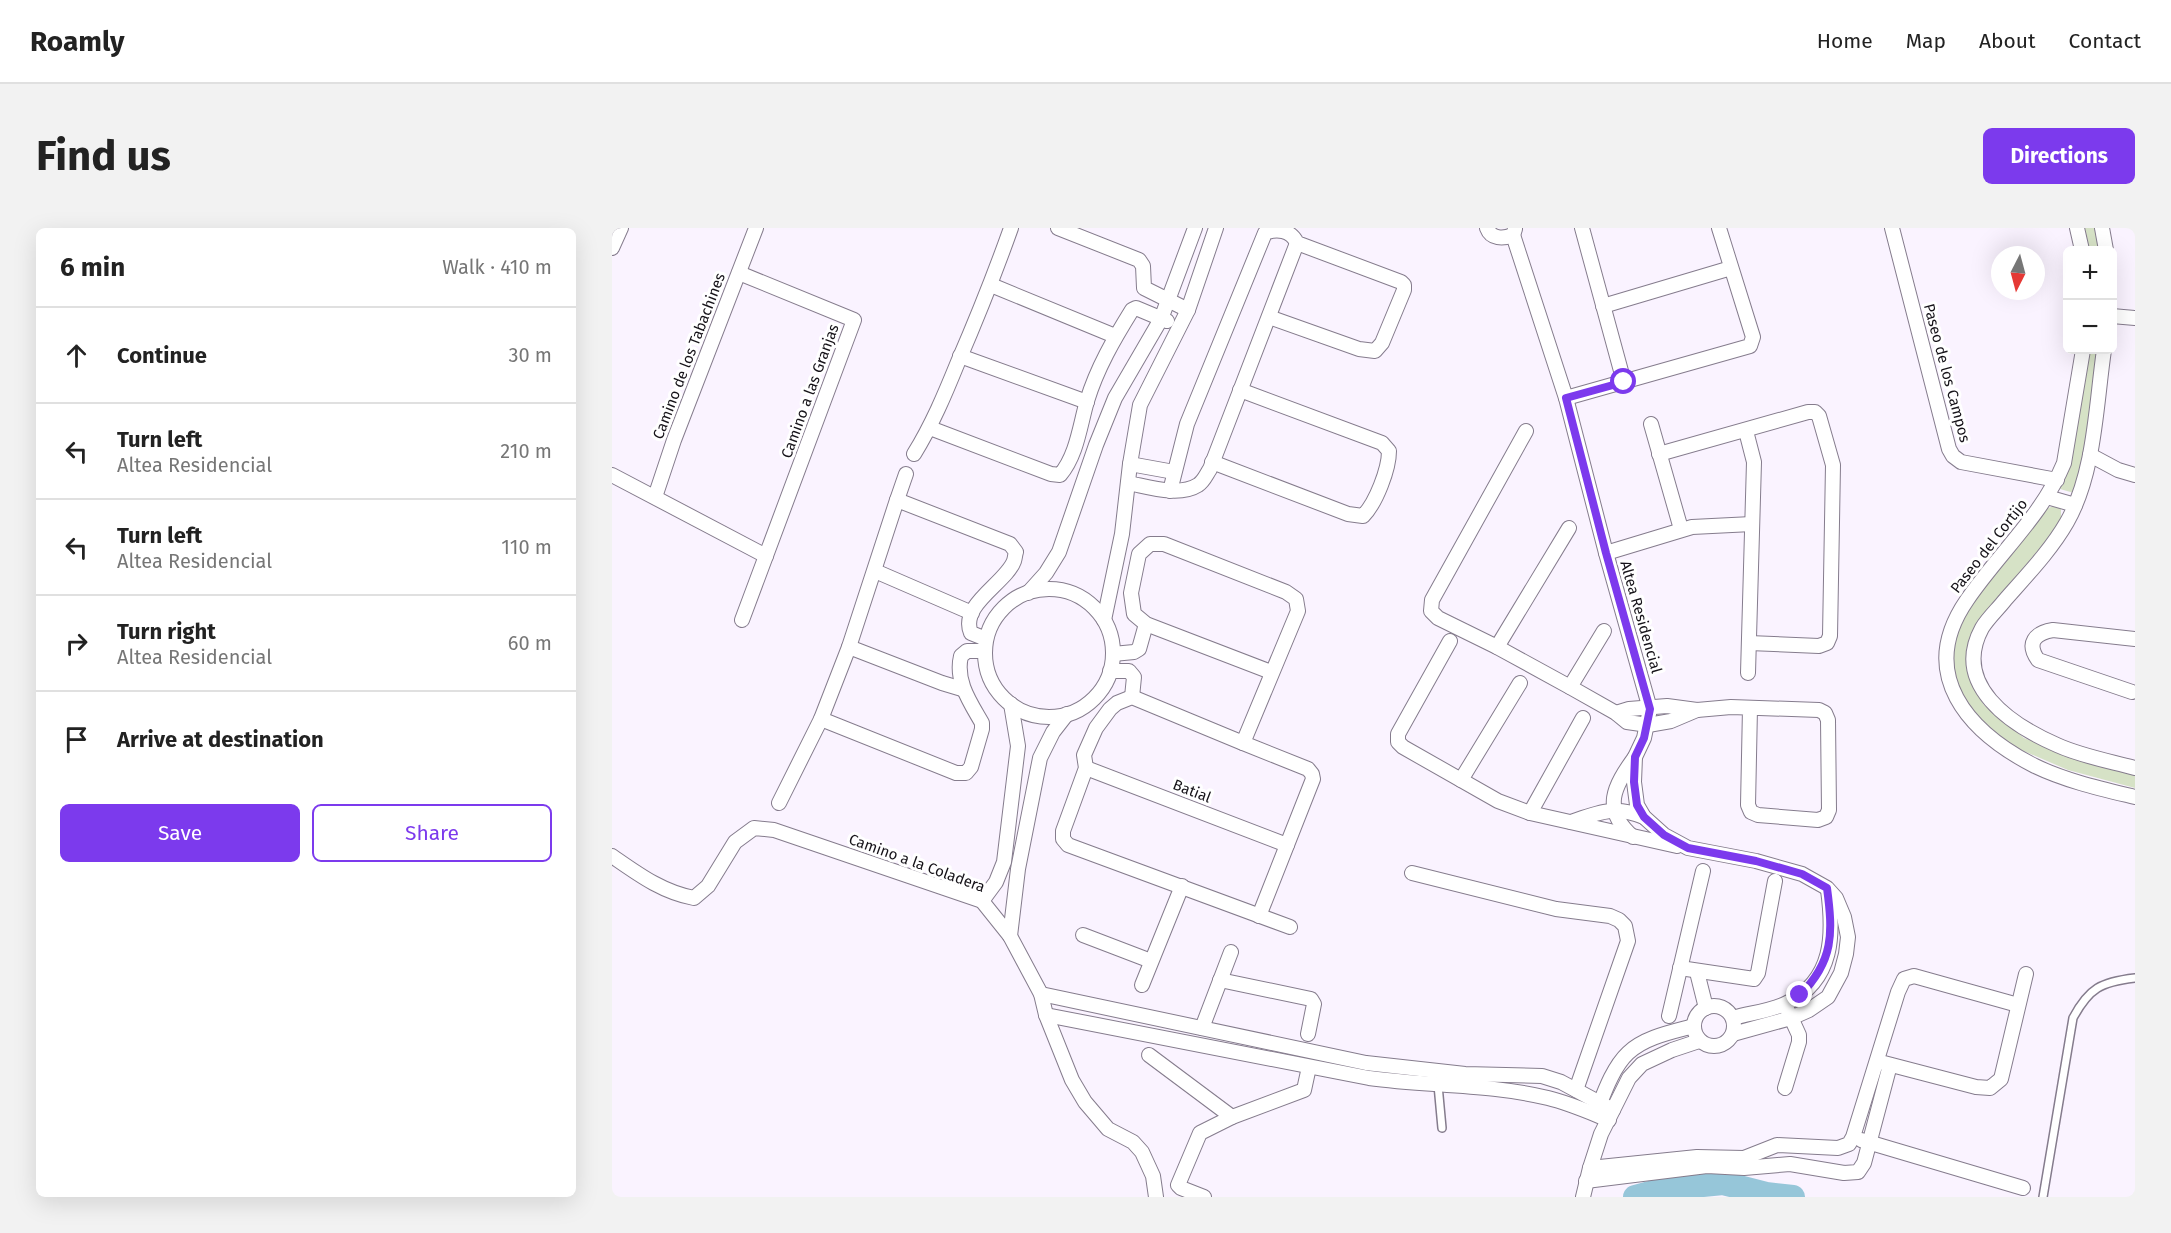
<!DOCTYPE html>
<meta charset="utf-8">
<style>
:root{--surface:#fff;--page:#f2f2f2;--text:#222;--muted:#767676;--line:#e0e0e0;--accent:#7c3aed}
body{margin:0;font-family:"Fira Sans",sans-serif;background:var(--page);color:var(--text)}
.controls{position:absolute;right:18px;top:18px;display:grid;overflow:hidden;border-radius:9px;box-shadow:0 6px 24px #0002}
.controls button{width:54px;height:54px;display:grid;place-items:center;padding:0;border:0;border-bottom:2px solid var(--line);background:var(--surface);color:var(--text);font:30px sans-serif}
.compass{position:absolute;left:1379px;top:18px;width:54px;height:54px;border-radius:50%;background:var(--surface);box-shadow:0 6px 24px #0002;rotate:186deg}
.stop{position:absolute;width:18px;height:18px;margin:-14px;border:4px solid #7c3aed;border-radius:50%;background:#fff}
.stop.end{background:#7c3aed;border-color:#fff;box-shadow:0 2px 6px #0008}
.list{margin:0;padding:0;list-style:none}
h2{display:flex;justify-content:space-between;align-items:center;height:78px;margin:0;padding:0 24px;font-size:26px}
h2 small{font-size:20px;font-weight:400;color:var(--muted)}
.list li{display:grid;grid-template-columns:39px 1fr auto;gap:18px;align-items:center;box-sizing:border-box;height:96px;padding:0 24px;border-top:2px solid var(--line)}
.list b{display:block;font-size:22px;white-space:nowrap}
.list p{margin:0;font-size:20px;white-space:nowrap;color:var(--muted)}
.list em{font-size:20px;font-style:normal;color:var(--muted)}
.actions{display:flex;gap:12px;padding:18px 24px}
.actions a{flex:1;padding:14px 0;border:2px solid var(--accent);border-radius:9px;text-align:center;font-size:21px;color:var(--accent)}
.actions .main{background:var(--accent);color:#fff}
.icon{flex:none;width:33px;height:33px;fill:none;stroke:currentColor;stroke-width:2;stroke-linecap:round;stroke-linejoin:round}
.map{position:relative;flex:none;width:1523px;height:969px;overflow:hidden;border-radius:9px}
header{display:flex;align-items:center;gap:36px;box-sizing:border-box;height:84px;padding:0 30px;background:var(--surface);border-bottom:2px solid var(--line)}
header strong{font-size:28px}
nav{display:flex;gap:33px;margin-inline-start:auto;font-size:21px}
.intro{display:flex;align-items:center;justify-content:space-between;box-sizing:border-box;height:144px;padding:0 36px}
h1{margin:0;font-size:42px}
.button{padding:15px 27px;border-radius:9px;background:var(--accent);color:#fff;font-size:21px;font-weight:700}
main{display:flex;gap:36px;padding:0 36px}
aside{flex:1;background:var(--surface);border-radius:9px;box-shadow:0 6px 24px #0002}
.map>svg:first-child{display:block}
.green{fill:#d6e2c6}
.lines{fill:none;stroke-linecap:round;stroke-linejoin:round}
.river{stroke:#96c6d9;stroke-width:24}
.service-casing{stroke:#857c8d;stroke-width:10}
.minor-casing{stroke:#857c8d;stroke-width:16}
.service{stroke:#fff;stroke-width:7}
.minor{stroke:#fff;stroke-width:14}
.route{stroke:#7c3aed;stroke-width:8}
.labels{text-anchor:middle;dominant-baseline:central;stroke-width:6;stroke-linejoin:round;paint-order:stroke}
.street-label{font-size:15px;fill:#151218;stroke:#fff}
</style>
<header>
<strong>Roamly</strong>
<nav><a>Home</a><a>Map</a><a>About</a><a>Contact</a></nav>
</header>
<div class="intro"><h1>Find us</h1><a class="button">Directions</a></div>
<main>
<aside>
<h2>6 min<small>Walk · 410 m</small></h2>
<ul class="list">
<li><svg class="icon" aria-label="ahead" viewBox="0 0 24 24"><path d="M12 20V5M6 11l6-6 6 6"/></svg><div><b>Continue</b></div><em>30 m</em></li>
<li><svg class="icon" aria-label="left" viewBox="0 0 24 24"><path d="M17 20v-9H6M10 6l-5 5 5 5"/></svg><div><b>Turn left</b><p>Altea Residencial</p></div><em>210 m</em></li>
<li><svg class="icon" aria-label="left" viewBox="0 0 24 24"><path d="M17 20v-9H6M10 6l-5 5 5 5"/></svg><div><b>Turn left</b><p>Altea Residencial</p></div><em>110 m</em></li>
<li><svg class="icon" aria-label="right" viewBox="0 0 24 24"><path d="M7 20v-9h11M14 6l5 5-5 5"/></svg><div><b>Turn right</b><p>Altea Residencial</p></div><em>60 m</em></li>
<li><svg class="icon" aria-label="arrive" viewBox="0 0 24 24"><path d="M6 21V4h12l-3 4 3 4H6"/></svg><div><b>Arrive at destination</b></div></li>
</ul>
<div class="actions"><a class="main">Save</a><a>Share</a></div>
</aside>
<div class="map">
<svg width="1523" height="969" viewBox="0 0 1523 969">
<rect width="100%" height="100%" fill="#faf3ff"/>
<g class="green">
<path d="M1469,0H1483L1487,22H1474Z"/>
<path d="M1477,122H1486L1472,224L1462,265L1448,261L1460,228Z"/>
<path d="M1442,278L1449,281V293L1434,314L1363,397L1354,422V440L1361,459L1372,477L1412,510L1461,530L1523,547V560L1456,542L1393,515L1357,482L1343,449L1340,423L1348,394L1364,370L1433,281Z"/>
</g>
<g class="lines">
<path class="river" d="M1023,969L1052,961L1111,955L1154,966L1181,969"/>
<g class="service-casing">
<g id="service">
<path d="M826,857L830,900"/>
<path d="M1431,969L1461,790C1477,760 1489,754 1523,750"/>
</g>
</g>
<g class="minor-casing">
<g id="minor">
<path d="M446,0L527,32L531,38L532,60L576,82"/>
<path d="M875,0C879,11 891,11 901,7L903,1"/>
<path d="M970,0L1012,154"/>
<path d="M1280,0L1337,221L1341,228L1349,234L1445,252"/>
<path d="M1465,0L1470,22"/>
<path d="M1490,0L1494,22"/>
<path d="M901,7L954,170L994,325L1038,481L1032,510L1023,529L1022,554L1025,577L1032,589L1052,607L1076,620L1144,633L1190,646L1215,660L1224,670L1232,689L1236,709L1234,726L1229,745L1216,769L1197,782L1179,790L1121,806"/>
<path d="M0,20L9,0"/>
<path d="M127,45L242,92L130,392"/>
<path d="M379,57L503,108"/>
<path d="M991,78L1119,40"/>
<path d="M1500,88L1523,90"/>
<path d="M1471,122L1452,235C1430,288 1387,325 1355,372C1304,446 1356,504 1423,538C1454,553 1490,561 1523,569"/>
<path d="M1492,122C1484,176 1483,245 1455,294C1439,322 1415,347 1393,372C1386,381 1376,390 1370,400C1339,457 1399,497 1445,517C1469,528 1497,533 1523,540"/>
<path d="M348,128L475,174"/>
<path d="M954,170L1138,118L1141,109L1107,0"/>
<path d="M1039,196L1069,301"/>
<path d="M318,200L439,246L448,247C465,227 468,197 475,173C485,140 502,111 520,82L524,80L555,93"/>
<path d="M914,203L820,372L819,383L826,390L885,419L958,459L1004,485L1015,494L1036,497L1059,493L1085,482"/>
<path d="M1134,203L1142,234L1136,445"/>
<path d="M302,226C320,197 333,166 346,134C365,90 383,45 399,0"/>
<path d="M1047,226L1196,184H1203L1207,188L1221,237L1218,408L1215,415L1207,418L1137,415"/>
<path d="M1478,227L1506,242L1523,247"/>
<path d="M600,234L736,286L751,288C764,275 777,241 777,223L770,215L628,162"/>
<path d="M518,236L562,244"/>
<path d="M0,247L154,328"/>
<path d="M516,255C537,259 567,269 586,257C592,253 594,247 598,241L685,15"/>
<path d="M558,263L575,196L653,5C665,0 679,2 685,15L789,54L792,57V62L770,115L763,123L747,121L657,89"/>
<path d="M43,269L62,212L144,0"/>
<path d="M1435,269L1463,277"/>
<path d="M285,272L294,246"/>
<path d="M994,325L1080,299L1140,296"/>
<path d="M263,343L360,385"/>
<circle cx="437" cy="425" r="64"/>
<path d="M416,365L434,345L447,324L484,217L503,170L549,91L583,0"/>
<path d="M492,392L510,306L518,236L528,177L576,82L604,0"/>
<path d="M838,413L786,506V514L791,519L886,573L918,585L1065,618"/>
<path d="M237,419L330,455L350,461"/>
<path d="M885,419L957,300"/>
<path d="M501,426L522,424L527,421L534,396"/>
<path d="M498,443H517L522,449L520,469"/>
<path d="M659,444L534,396L522,386L519,365L527,326L538,316H552L674,364L684,371L686,383L631,515L520,469L505,475L498,481L484,500L472,527L474,540L451,603V611L456,617L678,699"/>
<path d="M958,459L992,403"/>
<path d="M1520,464L1426,432C1414,415 1423,405 1441,402L1523,411"/>
<path d="M1004,485L1017,481L1055,478L1085,482L1119,479L1207,482L1213,485L1216,492L1217,582L1214,589L1206,592L1146,587L1139,584L1136,577L1138,480"/>
<path d="M209,491L344,545H354L359,539L370,501V495C358,474 343,453 349,428L355,423H373"/>
<path d="M631,515L696,541L700,546L701,551L647,688"/>
<path d="M474,540L675,617"/>
<path d="M849,552L908,455"/>
<path d="M167,575L209,491L237,419L285,272L398,316L404,324C403,327 403,330 402,333C394,355 347,377 359,405L374,411"/>
<path d="M918,585L971,490"/>
<path d="M959,594C988,584 1003,577 1032,589"/>
<path d="M1021,609C989,581 1002,558 1023,529"/>
<path d="M0,628C26,646 50,664 82,670L96,658L123,614L142,600L162,602L370,673L398,708L429,766L434,787L460,852L473,874L496,901L521,914L530,924L541,948L544,969"/>
<path d="M800,645L944,681L998,688L1007,692L1013,698L1016,713L964,862"/>
<path d="M370,673L384,654L392,634L406,518L399,476"/>
<path d="M471,707L539,733"/>
<path d="M398,708L406,641L428,530L441,504L455,486"/>
<path d="M1068,740L1142,751L1146,745L1163,653"/>
<path d="M1085,744L1094,780"/>
<path d="M608,752L699,771L702,776L696,806"/>
<path d="M530,757L570,658"/>
<path d="M429,766L754,835L853,846L930,848L949,854L1001,882"/>
<circle cx="1102" cy="798" r="20"/>
<path d="M434,787L757,850C815,858 879,856 936,870C957,875 977,884 997,892"/>
<path d="M1057,788L1091,643"/>
<path d="M1121,790C1138,785 1159,783 1175,775C1222,752 1222,706 1216,662"/>
<path d="M590,800L619,724"/>
<path d="M537,827L620,889"/>
<path d="M1272,835L1364,859L1378,860L1389,851L1414,746"/>
<path d="M1173,860L1187,814V807L1176,783"/>
<path d="M985,883C992,865 1001,839 1016,825C1033,809 1060,804 1082,798"/>
<path d="M1249,912L1411,960"/>
<path d="M978,940L1085,929L1132,930L1165,917L1226,920L1237,916L1241,909L1286,764L1292,751L1302,748L1406,777"/>
<path d="M974,953L1095,938L1132,940L1178,936L1232,945L1246,944L1252,935L1278,837"/>
<path d="M592,969L569,960L566,957L588,905L620,889L692,862L697,839"/>
<path d="M971,969L978,940L989,906L1017,850L1030,836L1060,822L1087,813"/>
</g>
</g>
<use href="#service" class="service"/>
<use href="#minor" class="minor"/>
</g>
<g class="lines">
<path class="route" d="M1012,154L954,170L994,325L1038,481L1032,510L1023,529L1022,554L1025,577L1032,589L1052,607L1076,620L1144,633L1190,646L1215,660C1221,705 1222,733 1188,767"/>
</g>
<g class="labels">
<g class="street-label">
<text transform="translate(77 128) rotate(-69)">Camino de los Tabachines</text>
<text transform="translate(1335 145) rotate(75)">Paseo de los Campos</text>
<text transform="translate(198 163) rotate(-70)">Camino a las Granjas</text>
<text transform="translate(1377 318) rotate(-52)">Paseo del Cortijo</text>
<text transform="translate(1029 389) rotate(74)">Altea Residencial</text>
<text transform="translate(580 563) rotate(21)">Batial</text>
<text transform="translate(305 635) rotate(20)">Camino a la Coladera</text>
</g>
</g>
</svg>
<div class="controls">
<button>+</button>
<button>−</button>
</div>
<svg class="compass" viewBox="-18 -18 36 36"><path d="M0-13l5 13h-10z" fill="#e53935"/><path d="M0 13l5-13h-10z" fill="#767676"/></svg>
<div class="stop" style="left:1012px;top:154px"></div>
<div class="stop end" style="left:1188px;top:767px"></div>
</div>
</main>
